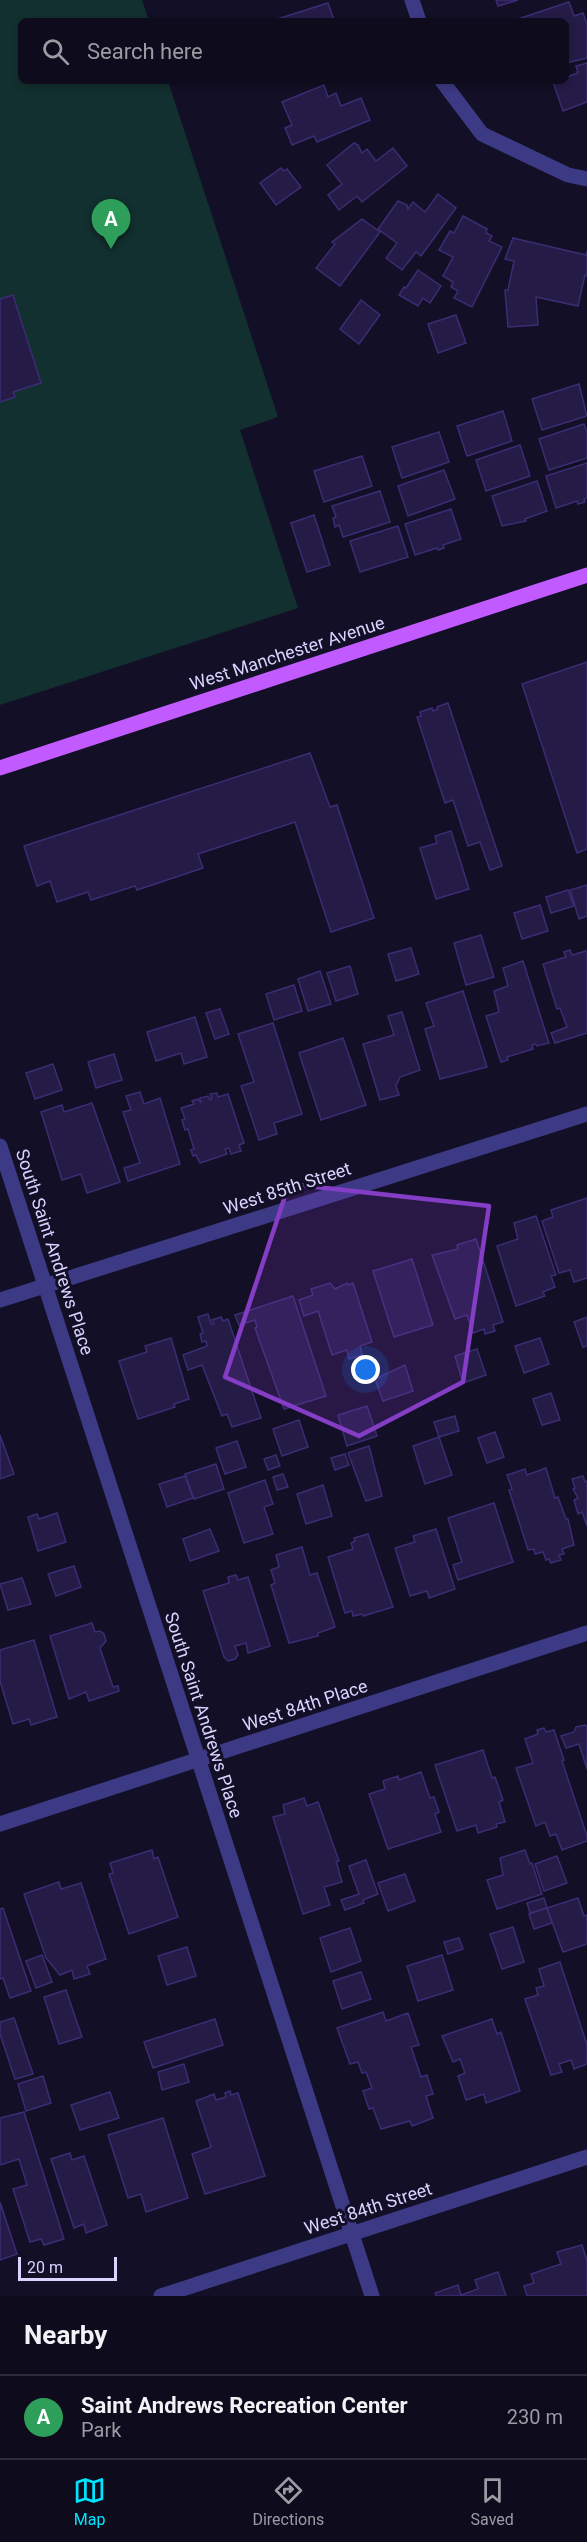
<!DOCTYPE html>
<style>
:root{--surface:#0e0b1c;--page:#171425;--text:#f1f3f6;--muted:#9b9ba3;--line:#2e2b3b;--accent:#00e5ff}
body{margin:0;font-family:Roboto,sans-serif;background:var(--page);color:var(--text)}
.scale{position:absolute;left:18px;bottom:15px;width:99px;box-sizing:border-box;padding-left:6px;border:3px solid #d9d4ff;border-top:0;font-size:16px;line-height:21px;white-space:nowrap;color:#d9d4ff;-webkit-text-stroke:4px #130f26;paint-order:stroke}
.you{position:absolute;left:366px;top:1370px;width:21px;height:21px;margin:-15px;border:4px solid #fff;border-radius:50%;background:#1a73e8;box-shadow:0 0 0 9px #1a73e833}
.badge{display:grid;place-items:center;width:39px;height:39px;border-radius:50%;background:var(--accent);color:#fff;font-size:20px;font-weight:700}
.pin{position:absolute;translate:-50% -50px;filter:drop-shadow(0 2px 3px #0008)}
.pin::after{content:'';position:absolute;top:32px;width:21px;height:18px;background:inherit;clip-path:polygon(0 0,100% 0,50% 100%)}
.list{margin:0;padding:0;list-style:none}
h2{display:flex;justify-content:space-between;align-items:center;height:78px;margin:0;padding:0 24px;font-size:26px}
h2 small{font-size:20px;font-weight:400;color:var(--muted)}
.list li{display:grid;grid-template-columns:39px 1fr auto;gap:18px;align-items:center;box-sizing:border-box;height:84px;padding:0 24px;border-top:2px solid var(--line)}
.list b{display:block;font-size:22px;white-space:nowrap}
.list p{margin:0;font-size:20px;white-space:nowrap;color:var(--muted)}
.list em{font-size:20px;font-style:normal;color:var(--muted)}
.icon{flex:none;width:33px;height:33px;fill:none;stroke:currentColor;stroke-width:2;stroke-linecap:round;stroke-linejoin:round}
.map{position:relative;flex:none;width:587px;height:2296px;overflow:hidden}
.search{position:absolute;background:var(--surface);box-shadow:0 3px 9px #0003;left:18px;right:18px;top:18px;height:66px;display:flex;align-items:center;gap:15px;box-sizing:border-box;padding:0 21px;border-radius:9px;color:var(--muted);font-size:22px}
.sheet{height:162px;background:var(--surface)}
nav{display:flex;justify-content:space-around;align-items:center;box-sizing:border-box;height:84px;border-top:2px solid var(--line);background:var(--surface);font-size:16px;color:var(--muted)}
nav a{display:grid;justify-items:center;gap:3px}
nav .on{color:var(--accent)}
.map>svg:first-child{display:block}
.green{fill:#12302f}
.building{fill:#241b47;stroke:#3b2d73;stroke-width:1.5}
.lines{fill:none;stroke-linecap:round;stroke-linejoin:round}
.minor{stroke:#3d3a85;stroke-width:15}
.major{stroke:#c25bff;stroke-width:15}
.marked{fill:#843dc5;fill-opacity:0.2;stroke:#843dc5;stroke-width:4.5;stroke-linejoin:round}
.labels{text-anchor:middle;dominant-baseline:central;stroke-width:6;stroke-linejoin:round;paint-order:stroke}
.street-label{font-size:18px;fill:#d9d4ff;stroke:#130f26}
</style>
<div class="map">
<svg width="587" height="2296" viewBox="0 0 587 2296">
<rect width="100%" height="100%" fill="#130f26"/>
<path class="green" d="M0,0H142L149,21H21V81H168L278,417L240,430L298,608L0,705Z"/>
<g class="building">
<path d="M496,0H518L498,6Z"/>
<path d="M569,2L574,16L583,13L587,24V58L566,63V21L515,20Z"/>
<path d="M328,3L334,20L332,21H271Z"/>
<path d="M587,63V102L563,111L553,82L566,81V77L578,73L576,66Z"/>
<path d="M324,85L328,97L336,93L341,106L361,98L370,120L317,142L314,136L292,145L285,128L292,125L282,102Z"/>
<path d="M354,143L358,145L362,153L367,149L376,161L393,148L407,166L362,202L357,196L339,210L328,195L342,184L327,165Z"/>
<path d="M281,168L284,171L287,169L301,187L276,205L260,183Z"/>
<path d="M438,194L456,208L421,256L416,252L402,270L386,258L397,243L378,229L398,201L407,205L408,209L413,202L425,212Z"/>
<path d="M463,216L487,229L486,233L492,236L489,241L502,247L472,307L454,298L458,291L451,287L453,282L443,276L453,257L439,250L450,231L454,233Z"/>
<path d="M362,219L380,232L340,286L316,268L335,244L332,242Z"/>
<path d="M513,238L586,255L587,251V276L585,275L578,306L536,297L538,325L508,327L505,290H508L514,261L505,259Z"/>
<path d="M418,270L441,286L430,303L423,298L418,306L399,295L404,287L406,288Z"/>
<path d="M13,295L41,383L13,392L15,397L0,402V299Z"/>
<path d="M361,300L380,315L359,344L340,329Z"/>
<path d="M456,315L466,343L438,353L428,324Z"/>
<path d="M579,384L587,416L542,430L532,399Z"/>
<path d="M503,411L512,441L467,456L457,426Z"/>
<path d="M584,424L587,432V458L549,470L539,439Z"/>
<path d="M439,432L449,462L402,478L392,447Z"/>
<path d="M520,445L530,476L486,491L476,460Z"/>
<path d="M362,456L372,486L324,502L314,471Z"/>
<path d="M587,463V498L584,499L585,502L578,504L577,501L556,508L546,476Z"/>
<path d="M444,470L455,499L408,516L398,486Z"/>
<path d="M537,481L547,511L525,519L526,521L502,526L492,496Z"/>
<path d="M380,491L390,522L343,537L339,525L335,527L333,518L336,517L332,506Z"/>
<path d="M451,509L461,539L443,545L444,548L438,550L437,548L415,555L405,524Z"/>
<path d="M314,515L330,565L307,572L291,523Z"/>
<path d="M398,526L408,557L360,572L350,541Z"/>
<path d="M587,662V849L577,853L522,684Z"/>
<path d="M448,703L502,866L490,870L480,842L468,846L453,800L445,803L417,717L421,716L420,712L432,708L433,711L438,709L437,707Z"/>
<path d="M310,753L330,807L337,805L374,918L331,932L295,822L198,854L203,868L137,890L135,886L91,900L88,892L57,902L50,881L37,886L24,846Z"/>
<path d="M451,831L469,889L436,899L420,848L437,843L435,836Z"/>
<path d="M587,885V916L579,919L570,890Z"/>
<path d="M568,890L574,906L551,913L546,897Z"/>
<path d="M540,905L548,931L522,939L514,913Z"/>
<path d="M481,935L494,977L466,985L454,943Z"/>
<path d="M411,948L419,974L396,981L388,954Z"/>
<path d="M570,950L572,955L586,951L587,953V1033L555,1043L551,1033L567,1027L560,1008L557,1009L543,964L566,957L564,952Z"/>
<path d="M523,961L549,1043L537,1046L536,1044L532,1045L533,1049L507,1057L508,1060L501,1062L486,1016L499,1012L494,991L508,986L503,968Z"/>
<path d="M350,966L358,994L336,1001L327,973Z"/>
<path d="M320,971L331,1004L308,1011L298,979Z"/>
<path d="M294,985L302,1011L274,1020L266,994Z"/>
<path d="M463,991L487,1067L440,1079L425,1029L434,1026L426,1003Z"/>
<path d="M220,1009L229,1034L215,1039L206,1013Z"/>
<path d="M402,1012L420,1070L400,1077L396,1086L399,1095L380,1100L363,1044L394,1035L388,1016Z"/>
<path d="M195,1017L207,1057L184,1064L181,1053L156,1061L147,1032Z"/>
<path d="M273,1023L302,1114L274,1123L277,1134L259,1140L241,1086L254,1082L238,1034Z"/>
<path d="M343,1038L366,1105L321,1120L299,1053Z"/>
<path d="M114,1054L122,1080L96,1088L88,1062Z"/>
<path d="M53,1064L62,1090L35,1099L26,1073Z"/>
<path d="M140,1092L144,1104L160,1098L180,1164L128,1181L124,1168L140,1163L123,1112L131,1110L126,1096Z"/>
<path d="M217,1093L218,1097L228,1094L244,1143L239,1145L241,1151L231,1154L229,1148L225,1149L227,1154L200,1163L196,1155L193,1156L191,1150L194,1149L188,1129L185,1130L182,1120L185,1119L181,1108L194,1104L192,1101L198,1099L201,1103L200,1098L208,1096L210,1100L212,1099L210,1094Z"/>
<path d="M92,1103L120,1182L87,1193L81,1174L62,1180L41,1112L62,1105L64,1112Z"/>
<path d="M587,1198V1278L574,1282L570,1270L559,1273L542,1221L553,1217L551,1210Z"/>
<path d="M536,1216L556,1275L551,1276L555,1287L543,1292L545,1296L516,1306L497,1246L518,1239L514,1223Z"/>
<path d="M476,1239L503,1322L493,1325L495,1331L485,1334L484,1329L473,1333L467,1315L455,1319L432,1255L458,1249L457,1245Z"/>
<path d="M412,1259L433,1325L394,1337L373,1271Z"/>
<path d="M330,1283L335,1289L347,1283L348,1285L353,1283L372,1342L360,1346L362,1355L349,1359L347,1350L332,1355L318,1311L304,1316L299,1300L313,1295L311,1289Z"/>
<path d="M293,1296L326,1396L284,1409L255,1328L257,1327L255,1320L239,1325L235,1315Z"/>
<path d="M208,1314L211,1324H214L212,1320L221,1317L223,1321L228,1319L261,1418L232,1427L227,1414L222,1416L202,1365L188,1370L183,1355L207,1346L206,1341L202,1342L200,1334L203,1333L198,1317Z"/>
<path d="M587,1317V1346L583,1347L574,1322Z"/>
<path d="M171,1338L189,1399L174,1404L175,1407L138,1419L119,1361L147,1352L145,1346Z"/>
<path d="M540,1338L549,1364L524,1373L515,1346Z"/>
<path d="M477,1349L486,1375L463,1383L455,1356Z"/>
<path d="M405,1365L413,1391L383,1401L375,1379Z"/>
<path d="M551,1393L560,1420L542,1425L533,1399Z"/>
<path d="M367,1406L377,1436L347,1446L338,1415Z"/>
<path d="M455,1416L459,1431L439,1437L434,1422Z"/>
<path d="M299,1420L308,1447L282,1456L273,1429Z"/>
<path d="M495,1432L504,1457L487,1463L478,1438Z"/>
<path d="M0,1435L14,1474L0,1479Z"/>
<path d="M439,1437L452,1475L425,1484L413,1446Z"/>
<path d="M237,1441L246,1467L225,1474L216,1448Z"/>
<path d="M369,1446L382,1496L366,1501L348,1453Z"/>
<path d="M345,1454L349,1465L335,1470L331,1458Z"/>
<path d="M276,1455L280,1466L268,1470L264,1459Z"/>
<path d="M216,1464L224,1489L194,1499L185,1474Z"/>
<path d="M546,1468L555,1498L558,1497L566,1519H568L574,1545L562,1549L564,1554L559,1555L561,1560L551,1563L549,1559L546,1560L543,1552L535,1554L534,1549L528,1550L509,1490L512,1489L507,1475L525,1469L527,1475Z"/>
<path d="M283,1474L288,1487L277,1490L273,1477Z"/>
<path d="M185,1476L193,1498L167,1507L159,1484Z"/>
<path d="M583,1476L585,1482L587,1481V1526L582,1512L578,1514L574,1500L578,1498L573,1489L575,1488L572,1479Z"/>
<path d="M265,1480L273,1504L264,1507L273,1534L244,1543L228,1493Z"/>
<path d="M323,1485L332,1516L306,1524L297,1494Z"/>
<path d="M494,1503L513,1562L458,1580L453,1565L462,1562L448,1518Z"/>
<path d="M57,1513L66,1542L38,1551L28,1517L37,1514L39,1519Z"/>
<path d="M210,1529L219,1551L190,1561L183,1539Z"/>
<path d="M436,1529L455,1589L429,1598L427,1591L410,1596L395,1548L415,1542L413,1536Z"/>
<path d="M368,1534L393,1607L363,1616L362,1614L353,1616L352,1611L345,1613L328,1557L353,1549L351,1543L355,1541L354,1538Z"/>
<path d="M302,1547L310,1575L317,1573L335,1627L318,1633V1636L289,1643L271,1585L275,1583L271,1570L279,1567L276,1555Z"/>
<path d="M74,1566L81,1587L56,1596L48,1574Z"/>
<path d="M236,1575L238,1580L248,1577L270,1646L248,1653L246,1643L235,1646L238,1655L235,1659L228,1661L224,1657L203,1591L229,1583L228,1577Z"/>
<path d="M22,1578L31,1604L8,1610L0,1584Z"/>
<path d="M92,1623L95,1632L100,1631L104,1634L106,1641L100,1648L113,1687L118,1686L119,1691L89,1701L86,1692L69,1699L50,1636Z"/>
<path d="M34,1640L57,1717L31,1725L29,1719L13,1724L0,1681V1650Z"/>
<path d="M585,1725L587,1726V1769L579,1744L566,1748L561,1736L574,1732L576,1727Z"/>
<path d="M544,1728L546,1732L554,1730L564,1760L562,1761L587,1836V1841L562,1850L556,1834L550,1836L545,1822L536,1826L516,1768L533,1763L525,1739L538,1734L537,1730Z"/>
<path d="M483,1750L492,1778L495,1777L503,1800L499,1802L505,1822L496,1824L497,1827L478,1833L476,1825L457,1831L435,1765Z"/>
<path d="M421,1772L430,1798L434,1797L439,1812L435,1814L441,1832L388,1849L369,1794L385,1789L383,1781L398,1776L399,1780Z"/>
<path d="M304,1798L307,1806L318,1802L339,1861H336L342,1882L324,1887L330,1905L303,1914L273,1817L285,1814L283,1805Z"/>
<path d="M152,1850L154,1859L158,1857L178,1917L129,1934L109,1874L113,1873L110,1863Z"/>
<path d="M525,1850L530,1864L532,1863L542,1894L497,1909L487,1880L503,1875L500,1858Z"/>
<path d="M557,1856L567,1883L544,1891L535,1864Z"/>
<path d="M366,1860L378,1894L363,1900L364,1903L345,1910L341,1900L359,1894L349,1866Z"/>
<path d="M405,1874L415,1901L388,1911L378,1883Z"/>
<path d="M59,1882L61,1889L81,1883L106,1959L87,1966L90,1974L74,1979L72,1970L60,1975L46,1958L24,1894Z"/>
<path d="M544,1898L547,1908L530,1913L527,1903Z"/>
<path d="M578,1898L584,1916L587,1915V1944L563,1952L547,1908Z"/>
<path d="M3,1908L31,1991L10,1998L3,1978L0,1979V1909Z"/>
<path d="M547,1908L552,1923L534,1929L529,1914Z"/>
<path d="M513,1927L524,1962L502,1969L490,1934Z"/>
<path d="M350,1928L361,1961L331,1972L320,1938Z"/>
<path d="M459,1938L463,1949L448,1954L444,1942Z"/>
<path d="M187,1947L196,1976L167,1985L158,1956Z"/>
<path d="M42,1955L52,1982L36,1988L26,1961Z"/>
<path d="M442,1955L453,1990L418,2001L407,1966Z"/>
<path d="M560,1962L587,2045V2064L574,2069L571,2060L559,2064L562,2072L551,2075L525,1999L538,1995L536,1988L544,1986L539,1969Z"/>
<path d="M361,1972L371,1999L342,2009L333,1981Z"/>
<path d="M66,1990L82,2037L59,2044L44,1997Z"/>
<path d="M383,2012L386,2021L408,2013L419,2045L411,2047L421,2077L427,2075L433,2094L426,2096L433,2118L412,2126L410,2121L381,2129L373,2108L369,2109L363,2091L372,2088L366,2072L362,2073L358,2062L350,2064L337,2028Z"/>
<path d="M14,2018L33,2074L15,2079L0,2034V2022Z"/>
<path d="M215,2019L223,2045L153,2068L144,2042Z"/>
<path d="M492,2019L497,2034L501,2032L520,2091L486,2103L484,2094L466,2100L458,2076L465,2073L460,2059L453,2062L442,2036Z"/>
<path d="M184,2064L189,2082L162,2090L158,2072Z"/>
<path d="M43,2076L51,2103L26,2111L18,2084Z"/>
<path d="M230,2091L231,2095L238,2093L265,2176L205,2194L192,2154L211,2147L196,2101L214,2094L216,2100L226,2097L225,2093Z"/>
<path d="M110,2092L119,2118L80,2130L71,2105Z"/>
<path d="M24,2112L64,2239L44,2245L41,2239L30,2242L13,2189L27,2185L19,2159L0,2165V2118Z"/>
<path d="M163,2118L188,2198L146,2212L141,2194L128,2198L108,2135Z"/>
<path d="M70,2153L72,2160L84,2156L107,2225L86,2233L84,2224L74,2228L51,2159Z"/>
<path d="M0,2202L17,2254L0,2260Z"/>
<path d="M582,2245L587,2261V2296H527L524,2286L534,2283L531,2274L561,2264L557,2252Z"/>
<path d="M498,2272L506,2296H436L435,2293L458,2285L461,2295L478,2289L475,2280Z"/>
</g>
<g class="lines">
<g class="minor">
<path d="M412,0L419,21"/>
<path d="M442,81L482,134L568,175L587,179"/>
<path d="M0,1146L372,2296"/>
<path d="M0,1300L587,1114"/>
<path d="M0,1824L587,1633"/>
<path d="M161,2296L587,2157"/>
</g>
<path class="major" d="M0,768L587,575"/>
</g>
<path class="marked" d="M289,1184L489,1206L463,1382L359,1436L225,1377Z"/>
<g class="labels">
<g class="street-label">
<text transform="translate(287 653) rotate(-18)">West Manchester Avenue</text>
<text transform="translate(287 1188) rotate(-18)">West 85th Street</text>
<text transform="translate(55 1252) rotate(72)">South Saint Andrews Place</text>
<text transform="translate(305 1705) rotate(-18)">West 84th Place</text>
<text transform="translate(204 1715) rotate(72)">South Saint Andrews Place</text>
<text transform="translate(368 2208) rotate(-18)">West 84th Street</text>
</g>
</g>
</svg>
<div class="scale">20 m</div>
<div class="you"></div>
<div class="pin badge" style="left:111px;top:249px;background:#2e9e5b">A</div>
<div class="search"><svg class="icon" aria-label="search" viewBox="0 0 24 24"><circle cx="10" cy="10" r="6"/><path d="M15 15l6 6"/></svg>Search here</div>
</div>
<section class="sheet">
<h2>Nearby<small></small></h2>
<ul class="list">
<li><span class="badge" style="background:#2e9e5b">A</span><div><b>Saint Andrews Recreation Center</b><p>Park</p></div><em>230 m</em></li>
</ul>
</section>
<nav>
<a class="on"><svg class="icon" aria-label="map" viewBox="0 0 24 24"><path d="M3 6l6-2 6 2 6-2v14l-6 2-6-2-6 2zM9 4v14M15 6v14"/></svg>Map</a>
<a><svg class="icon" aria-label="directions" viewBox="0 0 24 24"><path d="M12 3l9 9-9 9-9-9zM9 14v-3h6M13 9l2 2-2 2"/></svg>Directions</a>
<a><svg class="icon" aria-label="saved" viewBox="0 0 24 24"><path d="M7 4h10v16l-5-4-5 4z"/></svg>Saved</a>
</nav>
